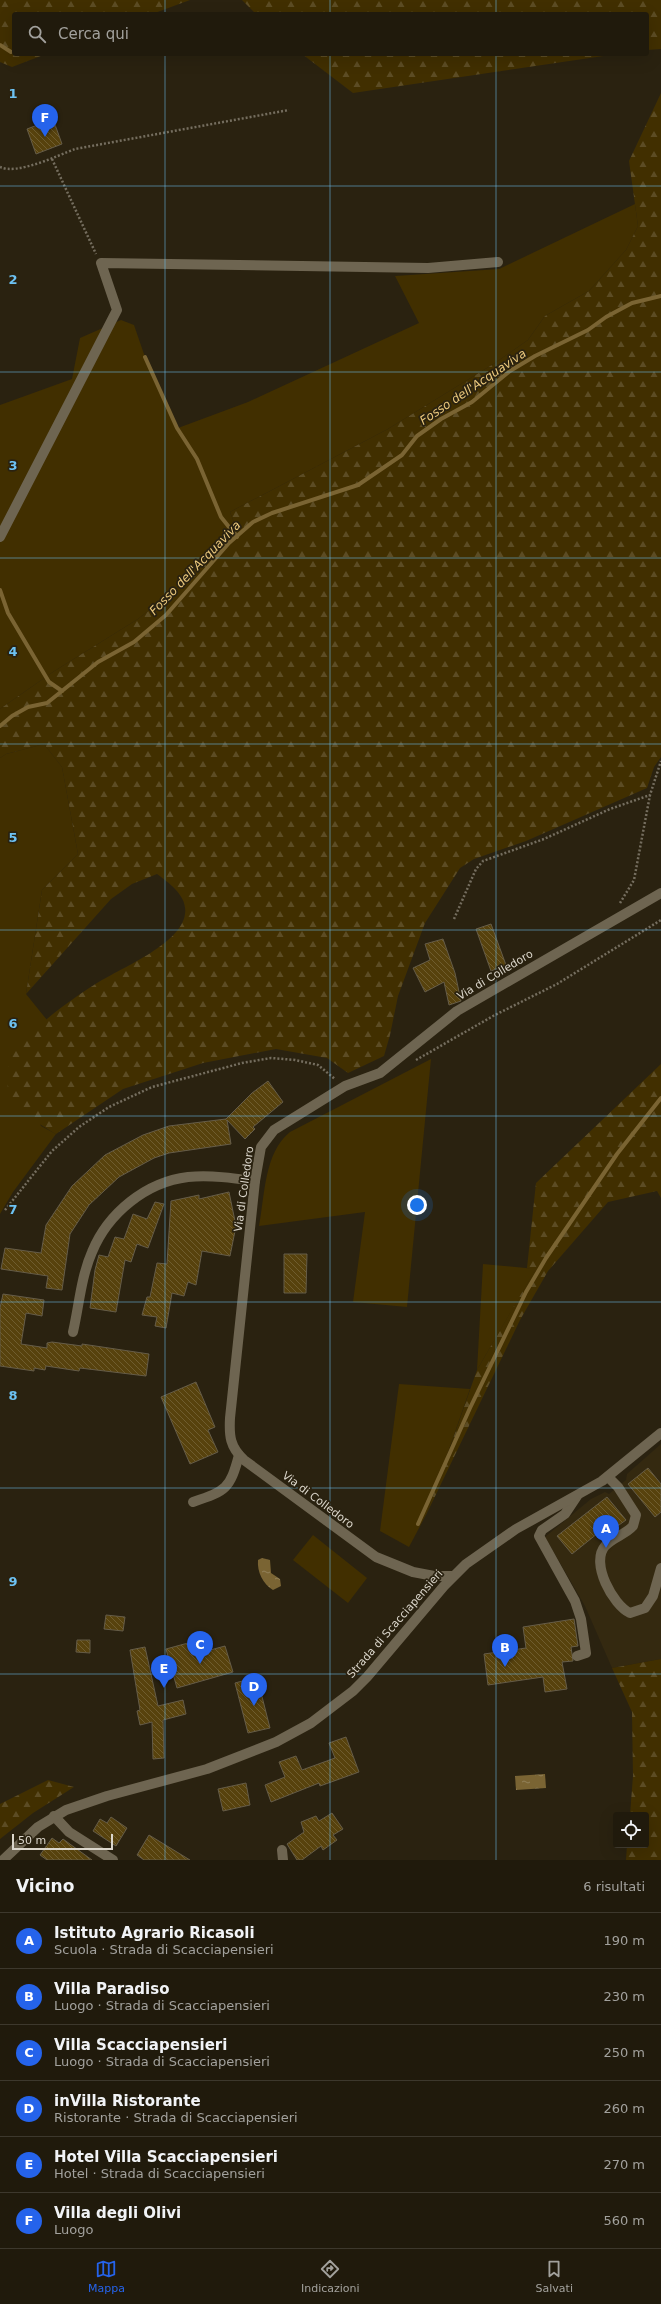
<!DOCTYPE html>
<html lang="it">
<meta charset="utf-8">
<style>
:root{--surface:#201a0c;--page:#2d271a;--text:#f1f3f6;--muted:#a2a19d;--line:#3d382d;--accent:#2563eb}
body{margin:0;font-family:"DejaVu Sans",sans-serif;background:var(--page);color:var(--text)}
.controls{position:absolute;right:12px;bottom:12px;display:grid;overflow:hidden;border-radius:4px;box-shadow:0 4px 16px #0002}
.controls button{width:36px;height:36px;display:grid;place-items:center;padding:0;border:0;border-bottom:1px solid var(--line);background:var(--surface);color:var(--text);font:20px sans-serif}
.scale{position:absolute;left:12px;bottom:10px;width:101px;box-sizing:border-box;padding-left:4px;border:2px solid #dbd6cb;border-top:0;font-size:11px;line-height:14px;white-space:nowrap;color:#dbd6cb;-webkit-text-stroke:3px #2a2210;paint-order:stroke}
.you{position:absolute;left:417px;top:1205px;width:14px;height:14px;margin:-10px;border:3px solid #fff;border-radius:50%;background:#1a73e8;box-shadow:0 0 0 6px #1a73e833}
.badge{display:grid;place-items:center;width:26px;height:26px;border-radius:50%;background:var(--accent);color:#fff;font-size:13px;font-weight:700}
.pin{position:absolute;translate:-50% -33px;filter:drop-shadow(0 1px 2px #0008)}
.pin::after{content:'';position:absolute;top:21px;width:14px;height:12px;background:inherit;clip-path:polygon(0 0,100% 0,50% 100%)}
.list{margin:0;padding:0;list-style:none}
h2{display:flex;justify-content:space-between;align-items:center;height:52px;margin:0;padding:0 16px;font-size:17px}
h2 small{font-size:13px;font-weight:400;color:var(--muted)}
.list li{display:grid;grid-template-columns:26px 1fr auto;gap:12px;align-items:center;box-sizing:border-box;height:56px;padding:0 16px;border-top:1px solid var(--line)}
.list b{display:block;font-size:15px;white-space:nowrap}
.list p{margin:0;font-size:13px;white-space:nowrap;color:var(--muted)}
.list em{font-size:13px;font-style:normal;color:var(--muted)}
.icon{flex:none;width:22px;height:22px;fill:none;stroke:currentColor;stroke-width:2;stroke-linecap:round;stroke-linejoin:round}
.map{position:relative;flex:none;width:661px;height:1860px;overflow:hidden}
.search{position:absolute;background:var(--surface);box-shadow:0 4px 16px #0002;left:12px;right:12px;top:12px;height:44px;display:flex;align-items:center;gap:10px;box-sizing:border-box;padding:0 14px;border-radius:4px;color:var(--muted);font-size:15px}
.sheet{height:388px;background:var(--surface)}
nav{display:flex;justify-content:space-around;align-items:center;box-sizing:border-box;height:56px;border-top:1px solid var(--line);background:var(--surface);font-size:11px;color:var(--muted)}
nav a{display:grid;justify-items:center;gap:2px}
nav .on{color:var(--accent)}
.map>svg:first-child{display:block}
.built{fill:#342910}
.green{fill:#412f00}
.forest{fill:url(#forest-firs)}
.water{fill:url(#water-ripples)}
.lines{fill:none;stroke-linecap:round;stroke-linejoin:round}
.stream{stroke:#7a6433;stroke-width:4}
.building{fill:url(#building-back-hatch);stroke:#655c48}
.path{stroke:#756e5f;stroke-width:2.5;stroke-dasharray:2 2;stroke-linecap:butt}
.minor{stroke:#6e6551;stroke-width:10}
.grid{fill:none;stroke:#6dc2f3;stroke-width:1;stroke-opacity:0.55}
.labels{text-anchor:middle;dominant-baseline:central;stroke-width:3.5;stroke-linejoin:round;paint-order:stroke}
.street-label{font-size:11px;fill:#dbd6cb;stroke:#2a2210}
.water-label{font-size:12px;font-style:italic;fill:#ebc87c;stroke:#2a2210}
.grid-label{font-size:13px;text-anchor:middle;font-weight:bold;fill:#6dc2f3;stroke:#2a2210;stroke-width:3.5;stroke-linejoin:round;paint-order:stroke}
</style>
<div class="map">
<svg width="661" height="1860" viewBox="0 0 661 1860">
<defs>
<pattern id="forest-firs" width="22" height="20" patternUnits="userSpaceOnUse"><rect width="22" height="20" fill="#412f00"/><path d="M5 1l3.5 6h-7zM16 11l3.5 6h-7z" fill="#5c4c24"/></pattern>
<pattern id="water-ripples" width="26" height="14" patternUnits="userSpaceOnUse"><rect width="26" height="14" fill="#7a6433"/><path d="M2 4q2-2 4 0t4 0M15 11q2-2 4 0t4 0" fill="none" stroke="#928159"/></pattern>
<pattern id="building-back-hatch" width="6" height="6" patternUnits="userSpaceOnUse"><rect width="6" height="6" fill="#57420d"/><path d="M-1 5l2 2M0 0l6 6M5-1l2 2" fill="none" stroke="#6f5d2f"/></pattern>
</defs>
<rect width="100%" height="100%" fill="#2a2210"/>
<path class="built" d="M661,1444V1659L612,1668L585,1606L545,1537L591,1499L605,1492L609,1494L626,1480L627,1474Z"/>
<g class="green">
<path d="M635,204L638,226L626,250L589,291L545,316L528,340L495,363L388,429L230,512L236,527L216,541L180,586L138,619L53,672L0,709V405L72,379L80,338L121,320L134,325L145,357L178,428L248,402L419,323L395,276L499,269Z"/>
<path d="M44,744L62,767L78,854L42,890L26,994L47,1020L11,1056L41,1126L56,1134L13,1192L0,1214V758L6,754Z"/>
<path d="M431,1059L407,1307L353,1302L365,1212L259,1226C265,1195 264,1153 290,1132Z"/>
<path d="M483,1264L536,1269L477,1370Z"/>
<path d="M399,1384L470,1389L427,1513L409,1547L380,1531Z"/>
<path d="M313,1535L367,1578L348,1603L293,1560Z"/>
</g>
<g class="forest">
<path d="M0,0H190L152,14H14V54H46L12,67L0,62Z"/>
<path d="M242,0H661V49L647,50V14H256Z"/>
<path d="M302,54H617L353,93Z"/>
<path d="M661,93V757L654,767L647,788L526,841L474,859L460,868L425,923L398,996L390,1035L384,1056L348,1073L327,1058L276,1049L203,1063L123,1089L56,1134C47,1129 15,1109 11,1100C7,1091 7,1080 8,1070C9,1066 9,1059 11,1056C26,1032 70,1000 94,985C118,969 181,945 185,914C188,896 169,883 157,874L132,884L111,899L26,994L42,890L78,854L62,767L44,744L6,754L0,758V709L53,672L138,619L180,586L216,541L236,527L230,512L388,429L495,363L528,340L545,316L589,291L626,250L638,226L629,161Z"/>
<path d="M661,1064V1198L657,1191L608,1202L548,1271L520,1320L427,1513L477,1370L535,1270L527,1268L536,1183Z"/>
<path d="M661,1659V1860H626L627,1845H646V1815H630L633,1776L632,1712L612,1668Z"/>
<path d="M48,1780L74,1787L33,1813L0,1839V1804Z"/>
</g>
<g class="water">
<path d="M262,1558L270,1560L271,1573L280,1579L281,1586L273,1590C263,1584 257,1572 258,1560Z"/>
<path d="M545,1774L546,1788L516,1790L515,1776Z"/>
</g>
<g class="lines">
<g class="stream">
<path d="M0,45L11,52"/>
<path d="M145,357L177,428L197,459L221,517L237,537"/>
<path d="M0,590L8,613L49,682L62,691"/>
<path d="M0,726L12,716L28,707L47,703L98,662L134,642L166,615L229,543L253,522L272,513L358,485L402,455L417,436L441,419L472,402L510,371L535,356L588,330L606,317L632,303L661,296"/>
<path d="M418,1524L470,1408L526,1292L546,1258L617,1154L661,1098"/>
</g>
</g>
<g class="building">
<path d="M53,119L62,144L36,154L27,129Z"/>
<path d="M491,924L506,965L491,971L476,929Z"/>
<path d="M443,939L455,973L461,1001L449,1005L444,982L425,992L413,968L430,960L425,944Z"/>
<path d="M268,1081L283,1102L253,1127L255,1129L245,1139L227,1120L231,1144L169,1153L154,1158L119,1177L89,1205L70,1234L62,1290L46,1288L48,1276L1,1269L5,1248L41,1253L46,1225L72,1186L105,1155L143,1135L169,1126L226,1119L252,1093Z"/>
<path d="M229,1192L236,1226L230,1256L202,1251L196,1285L188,1282L184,1296L172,1293L166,1328L155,1326L157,1317L142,1315L147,1297H150L157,1263L167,1264L171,1201L199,1195V1199Z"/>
<path d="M155,1202L164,1204L148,1248L137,1244L131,1262L125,1260L116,1312L90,1308L95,1270L99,1255L108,1257L115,1237L124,1239L133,1214L147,1219Z"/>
<path d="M284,1254H307L306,1293H284Z"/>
<path d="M3,1294L44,1300L42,1316L26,1313L21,1344L47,1348V1343L52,1342L82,1346V1344L149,1354L146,1376L80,1368L79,1371L46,1366L45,1370L34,1368V1371L0,1366V1308Z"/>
<path d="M196,1382L215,1427L208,1430L218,1452L190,1464L161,1397Z"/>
<path d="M648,1468L661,1484V1512L655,1517L628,1484Z"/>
<path d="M607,1497L626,1520L612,1530L608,1525L572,1554L557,1536Z"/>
<path d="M106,1615L125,1617L123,1631L104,1629Z"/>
<path d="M574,1619L578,1646L571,1647L573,1661L562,1662L567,1689L545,1692L543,1677L488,1685L484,1654L526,1648L523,1627Z"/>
<path d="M77,1640H90V1653L76,1652Z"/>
<path d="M188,1643L192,1655L225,1646L233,1672L177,1688L166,1649Z"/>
<path d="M145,1647L158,1706L183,1700L186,1714L163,1720L164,1758L153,1759L152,1722L140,1725L137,1711L140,1710L130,1650Z"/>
<path d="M257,1677L270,1728L248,1733L235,1683Z"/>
<path d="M346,1737L359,1772L320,1786L319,1783L271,1802L265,1785L285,1777L279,1762L296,1756L302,1770L335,1758L329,1743Z"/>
<path d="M246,1783L250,1805L223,1811L218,1789Z"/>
<path d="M332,1813L343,1829L333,1835L337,1840L323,1850L321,1846L302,1860H297L287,1844L304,1832L301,1822L316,1816L319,1821Z"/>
<path d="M111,1817L127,1828L116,1846L93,1831L100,1819L107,1823Z"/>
<path d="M149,1835L190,1860H144L137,1855Z"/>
<path d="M52,1838L59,1843L63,1839L92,1860H47L40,1855Z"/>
</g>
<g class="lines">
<g class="path">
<path d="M52,159L96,254"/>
<path d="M0,167C17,175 57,156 75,149L289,110"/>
<path d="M620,903L634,880L650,795L661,761"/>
<path d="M454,919L476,869L483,861L544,839L610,809L650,795"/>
<path d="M416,1060L493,1016L557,984L661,920"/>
<path d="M5,1210L52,1151L79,1127L109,1107L152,1087L242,1063L271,1058L295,1060L318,1065L335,1079"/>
</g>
<g class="minor">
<path d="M0,537L117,310L101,263L428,268L498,262"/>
<path d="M73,1332C79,1306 81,1277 92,1252C108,1213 146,1182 188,1177C211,1175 233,1178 255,1181"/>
<path d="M608,1477L618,1487L636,1515L633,1526C625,1535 613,1537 605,1546C590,1563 613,1605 630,1613L645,1608L653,1596L661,1568"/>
<path d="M577,1496L565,1514L542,1530L539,1536L575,1601L581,1619L586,1653L577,1656"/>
<path d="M193,1502C226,1491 230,1489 239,1455"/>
<path d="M453,1576H434L413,1572L376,1557L244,1460C230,1447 229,1436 230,1418L255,1181L261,1147L274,1130L345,1086L380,1073L457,1011L661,893"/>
<path d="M54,1816L69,1832L113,1860"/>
<path d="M282,1850L283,1860"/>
<path d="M3,1860L38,1827L66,1810L107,1796L207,1769L276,1742L311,1723L353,1691L367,1677L444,1586L466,1564L516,1529L602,1481L661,1433"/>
</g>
</g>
<path class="grid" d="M165,0V14M330,0V14M496,0V14M165,54V1860M330,54V1860M496,54V1860M0,186H661M0,372H661M0,558H661M0,744H661M0,930H661M0,1116H661M0,1302H661M0,1488H661M0,1674H661"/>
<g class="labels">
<g class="street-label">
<text transform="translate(495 975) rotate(-31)">Via di Colledoro</text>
<text transform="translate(244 1189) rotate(-82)">Via di Colledoro</text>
<text transform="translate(318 1500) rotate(37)">Via di Colledoro</text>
<text transform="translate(395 1624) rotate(-49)">Strada di Scacciapensieri</text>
</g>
<g class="water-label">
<text transform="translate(473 387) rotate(-34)">Fosso dell'Acquaviva</text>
<text transform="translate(195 568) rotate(-46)">Fosso dell'Acquaviva</text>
</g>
</g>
<g class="grid-label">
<text x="13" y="98">1</text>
<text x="13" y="284">2</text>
<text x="13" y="470">3</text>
<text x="13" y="656">4</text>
<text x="13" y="842">5</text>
<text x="13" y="1028">6</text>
<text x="13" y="1214">7</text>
<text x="13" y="1400">8</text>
<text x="13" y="1586">9</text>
</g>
</svg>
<div class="controls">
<button><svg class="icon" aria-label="locate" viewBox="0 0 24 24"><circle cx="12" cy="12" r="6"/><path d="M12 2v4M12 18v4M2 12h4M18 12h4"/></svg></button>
</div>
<div class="scale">50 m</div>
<div class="you"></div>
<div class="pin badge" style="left:606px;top:1548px">A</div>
<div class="pin badge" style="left:505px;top:1667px">B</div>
<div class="pin badge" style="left:200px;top:1664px">C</div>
<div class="pin badge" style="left:254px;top:1706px">D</div>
<div class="pin badge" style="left:164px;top:1688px">E</div>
<div class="pin badge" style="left:45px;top:137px">F</div>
<div class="search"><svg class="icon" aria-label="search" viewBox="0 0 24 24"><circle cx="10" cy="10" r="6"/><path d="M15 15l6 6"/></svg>Cerca qui</div>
</div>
<section class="sheet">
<h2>Vicino<small>6 risultati</small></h2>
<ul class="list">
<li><span class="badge">A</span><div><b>Istituto Agrario Ricasoli</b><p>Scuola · Strada di Scacciapensieri</p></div><em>190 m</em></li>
<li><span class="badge">B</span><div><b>Villa Paradiso</b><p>Luogo · Strada di Scacciapensieri</p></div><em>230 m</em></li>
<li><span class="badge">C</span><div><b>Villa Scacciapensieri</b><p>Luogo · Strada di Scacciapensieri</p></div><em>250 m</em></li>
<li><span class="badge">D</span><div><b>inVilla Ristorante</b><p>Ristorante · Strada di Scacciapensieri</p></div><em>260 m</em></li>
<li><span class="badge">E</span><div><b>Hotel Villa Scacciapensieri</b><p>Hotel · Strada di Scacciapensieri</p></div><em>270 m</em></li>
<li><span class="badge">F</span><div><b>Villa degli Olivi</b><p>Luogo</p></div><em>560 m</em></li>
</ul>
</section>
<nav>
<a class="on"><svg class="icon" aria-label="map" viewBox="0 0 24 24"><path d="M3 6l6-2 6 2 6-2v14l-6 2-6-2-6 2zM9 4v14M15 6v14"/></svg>Mappa</a>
<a><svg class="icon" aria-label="directions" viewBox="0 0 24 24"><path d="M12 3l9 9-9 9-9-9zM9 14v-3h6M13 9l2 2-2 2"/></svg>Indicazioni</a>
<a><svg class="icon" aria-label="saved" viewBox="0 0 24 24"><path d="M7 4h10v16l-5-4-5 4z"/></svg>Salvati</a>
</nav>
